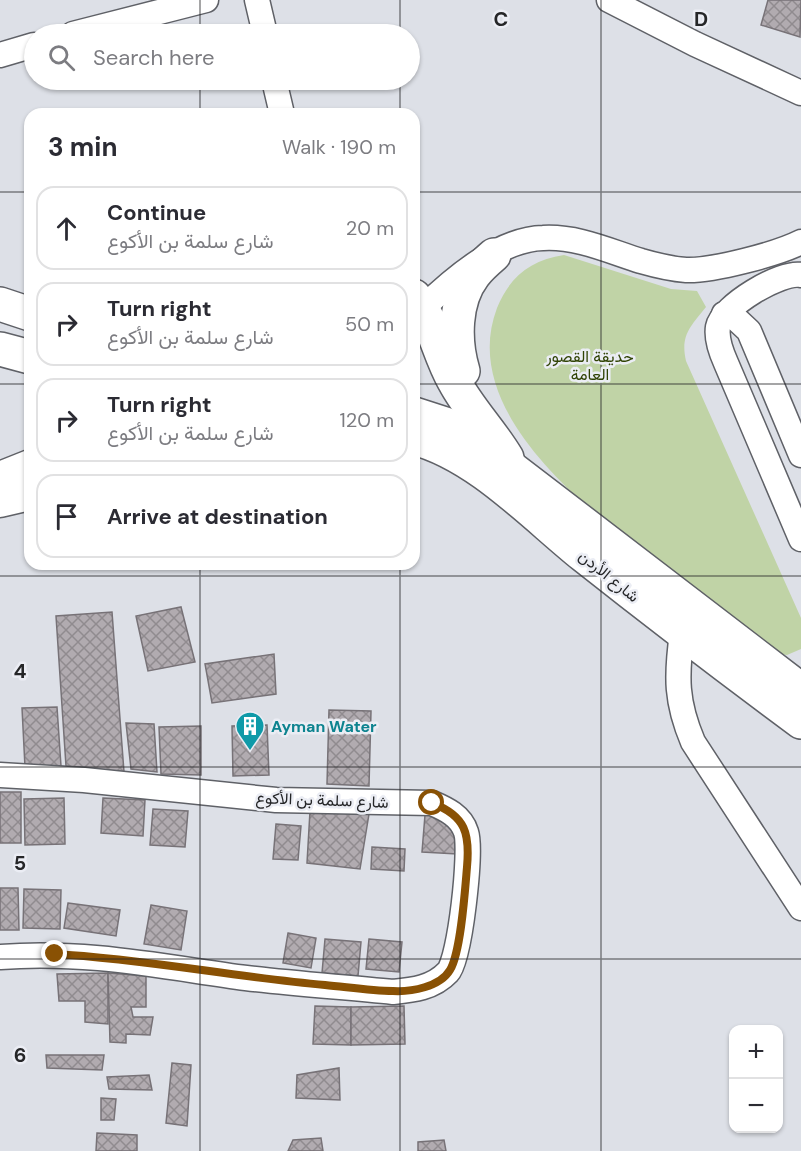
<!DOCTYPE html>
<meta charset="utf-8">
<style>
:root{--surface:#fff;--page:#f2f2f3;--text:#2b2b33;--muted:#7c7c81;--line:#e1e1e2}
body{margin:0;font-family:"DM Sans",Vazirmatn,sans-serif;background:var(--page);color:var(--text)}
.controls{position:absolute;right:18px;bottom:18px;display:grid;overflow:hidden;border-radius:12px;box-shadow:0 2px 4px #0004}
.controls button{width:54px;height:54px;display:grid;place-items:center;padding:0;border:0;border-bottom:2px solid var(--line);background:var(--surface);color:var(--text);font:30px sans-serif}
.stop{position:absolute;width:18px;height:18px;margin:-14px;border:4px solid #895104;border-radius:50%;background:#fff}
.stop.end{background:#895104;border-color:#fff;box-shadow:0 2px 6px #0008}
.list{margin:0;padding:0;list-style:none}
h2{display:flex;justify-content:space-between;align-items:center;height:78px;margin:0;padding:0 24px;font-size:26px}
h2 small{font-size:20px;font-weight:400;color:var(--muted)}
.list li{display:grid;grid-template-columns:39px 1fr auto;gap:18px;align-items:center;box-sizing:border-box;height:84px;margin:0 12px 12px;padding:0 12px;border:2px solid var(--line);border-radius:18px}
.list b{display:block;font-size:22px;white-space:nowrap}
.list p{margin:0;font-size:20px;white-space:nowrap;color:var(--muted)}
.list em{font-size:20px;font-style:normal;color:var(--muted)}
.icon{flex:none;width:33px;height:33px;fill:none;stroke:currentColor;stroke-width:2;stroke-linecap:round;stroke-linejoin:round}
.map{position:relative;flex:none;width:801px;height:1151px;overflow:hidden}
.search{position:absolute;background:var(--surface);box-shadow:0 2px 4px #0004;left:24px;top:24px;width:396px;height:66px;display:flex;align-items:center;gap:15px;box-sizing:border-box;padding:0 21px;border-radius:33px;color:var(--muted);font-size:22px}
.panel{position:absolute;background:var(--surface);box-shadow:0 2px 4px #0004;left:24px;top:108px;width:396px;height:462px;border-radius:18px}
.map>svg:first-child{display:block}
.park{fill:#c0d3a6}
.building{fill:url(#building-cross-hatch);stroke:#777277;stroke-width:1.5}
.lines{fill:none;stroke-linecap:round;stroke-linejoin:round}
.minor-casing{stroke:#5f6167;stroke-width:27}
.major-casing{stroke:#5f6167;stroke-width:33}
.highway-casing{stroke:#5f6167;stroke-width:36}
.minor{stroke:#fff;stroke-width:24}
.major{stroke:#fff;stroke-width:30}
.highway{stroke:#fff;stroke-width:33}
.route{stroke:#895104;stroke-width:8}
.grid{fill:none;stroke:#252628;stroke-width:1.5;stroke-opacity:0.55}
.labels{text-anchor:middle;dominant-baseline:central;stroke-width:5;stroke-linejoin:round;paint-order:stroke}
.park-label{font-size:16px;fill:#304305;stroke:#ebedf4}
.street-label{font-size:16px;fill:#252628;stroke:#ebedf4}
.culture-label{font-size:16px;font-weight:bold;fill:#0d838f;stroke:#ebedf4;text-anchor:start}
.grid-label{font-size:20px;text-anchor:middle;font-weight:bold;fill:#252628;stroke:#ebedf4;stroke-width:5;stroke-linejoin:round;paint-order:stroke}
</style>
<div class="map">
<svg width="801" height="1151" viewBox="0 0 801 1151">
<defs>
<pattern id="building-cross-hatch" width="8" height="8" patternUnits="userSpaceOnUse" patternTransform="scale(1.5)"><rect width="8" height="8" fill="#b1abb0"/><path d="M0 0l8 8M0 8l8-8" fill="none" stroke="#908b8f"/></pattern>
</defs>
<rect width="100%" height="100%" fill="#dde0e7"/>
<path class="park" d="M564,255L671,289L697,291L706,307C691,326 680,335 686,361L801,618V649L787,655L762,652C725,622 689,592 653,562C585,506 458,411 497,308C510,276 531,260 564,255Z"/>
<g class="building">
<path d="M768,0H801L800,37L761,25Z"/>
<path d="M181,607L195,662L148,671L136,616Z"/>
<path d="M112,612L124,772L66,766L56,616Z"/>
<path d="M274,654L276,694L212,703L205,664Z"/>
<path d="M57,707L61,766L25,767L22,708Z"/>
<path d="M329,710L371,711L369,786L327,784Z"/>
<path d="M126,723L154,724L157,772L131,769Z"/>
<path d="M267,725L269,775L233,776L232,726Z"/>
<path d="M201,726V775L161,774L159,727Z"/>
<rect x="0" y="792" width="21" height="51"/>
<path d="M64,798L65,844L25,845L24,799Z"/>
<path d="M103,798L145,800L143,836L101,833Z"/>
<path d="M153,809L188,811L185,847L150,845Z"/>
<path d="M310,811L369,814L360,869L307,863Z"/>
<path d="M425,815H436L453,824L457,854L422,852Z"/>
<path d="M276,824L301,826L298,860L273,859Z"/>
<path d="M372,847L405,849L404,871L371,869Z"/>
<path d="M0,888H18L19,930H0Z"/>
<path d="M24,889L61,890L60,929L23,928Z"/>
<path d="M68,903L120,910L116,936L64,928Z"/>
<path d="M151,905L187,911L181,950L144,944Z"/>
<path d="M288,933L316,938L311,968L283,963Z"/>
<path d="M325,939L361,942L358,976L322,973Z"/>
<path d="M369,939L402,942L399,972L366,969Z"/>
<path d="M108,973V1024L85,1022V1001H59L57,974Z"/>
<path d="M108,973L146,976V1007H131L133,1017H153L150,1035L126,1034V1043L110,1042Z"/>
<path d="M315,1006L351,1007V1045L313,1044Z"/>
<path d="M404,1006L405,1044L351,1045V1007Z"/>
<path d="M46,1055H104L102,1070L47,1068Z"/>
<path d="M172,1063L191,1065L187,1126L166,1123Z"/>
<path d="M339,1068L340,1100L296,1098L297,1075Z"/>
<path d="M149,1075L152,1090L109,1089L107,1077Z"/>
<path d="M101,1098L116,1099L114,1120H101Z"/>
<path d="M97,1133L137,1135V1151H96Z"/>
<path d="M321,1138L323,1151H288L293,1140Z"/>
<path d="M444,1140L446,1151H418V1142Z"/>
</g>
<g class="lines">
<g class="minor-casing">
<g id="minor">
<path d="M257,0L265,34"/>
<path d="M609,0L695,44L801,93"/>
<path d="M73,34L206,0"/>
<path d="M0,55L34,45"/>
<path d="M274,80L282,114"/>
<path d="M801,275C781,271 722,306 718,327C716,339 721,352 726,363L801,539"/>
<path d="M414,310L423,308C453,279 499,239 543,238C577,236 609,251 641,261C655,265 671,269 686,270C713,271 777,254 801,242"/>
<path d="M724,314L734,317L749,331L801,455"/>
<path d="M682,633C676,677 676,702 693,742L801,908"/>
<path d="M0,775L84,780L276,800L432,803C446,809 461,816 466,832C472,850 460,960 448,972C433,988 413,990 393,992C344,987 295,984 246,978C164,967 84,950 0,957"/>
</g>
</g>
<g class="major-casing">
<g id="major">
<path d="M0,477L30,465"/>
<path d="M0,502L30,495"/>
</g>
</g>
<g class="highway-casing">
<g id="highway">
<path d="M414,296C434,322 438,353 454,381C468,408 491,431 507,458"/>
<path d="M0,304L30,314"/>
<path d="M0,349L30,357"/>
<path d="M463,371C454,341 454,301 474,275C479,268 487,261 494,255"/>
<path d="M414,414L445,424L514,470L801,690"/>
<path d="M414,438C478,455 533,515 584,556C656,613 728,668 801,722"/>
</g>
</g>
<use href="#minor" class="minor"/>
<use href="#major" class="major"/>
<use href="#highway" class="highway"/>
</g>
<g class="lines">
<path class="route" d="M55,954C145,959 235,977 325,985C347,987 370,991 393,991C411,992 440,987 450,970C461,952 465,890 467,867C470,834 466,816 432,803"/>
</g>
<path class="grid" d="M200,0V34M400,0V34M601,0V1151M200,80V114M400,80V114M0,192H30M414,192H801M0,384H30M414,384H801M200,564V1151M400,564V1151M0,576H801M0,767H801M0,959H801"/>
<defs>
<g id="building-pin" transform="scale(1.5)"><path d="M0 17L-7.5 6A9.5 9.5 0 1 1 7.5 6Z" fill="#0f9aa8" stroke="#ebedf4"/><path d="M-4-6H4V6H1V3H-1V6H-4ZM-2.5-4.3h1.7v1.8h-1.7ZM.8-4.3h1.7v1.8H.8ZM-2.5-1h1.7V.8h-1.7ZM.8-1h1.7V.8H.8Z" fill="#fff"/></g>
</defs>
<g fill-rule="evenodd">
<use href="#building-pin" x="250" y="726"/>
</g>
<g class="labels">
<g class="park-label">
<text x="590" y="356">حديقة القصور<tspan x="590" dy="18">العامة</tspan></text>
</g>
<g class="street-label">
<text transform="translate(609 576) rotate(39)">شارع الأردن</text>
<text transform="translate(322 800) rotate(2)">شارع سلمة بن الأكوع</text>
</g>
<g class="culture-label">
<text x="271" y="726">Ayman Water</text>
</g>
</g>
<g class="grid-label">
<text x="501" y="26">C</text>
<text x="701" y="26">D</text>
<text x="20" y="678">4</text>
<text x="20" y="870">5</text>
<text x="20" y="1062">6</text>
</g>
</svg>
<div class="controls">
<button>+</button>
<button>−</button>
</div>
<div class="stop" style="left:432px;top:803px"></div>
<div class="stop end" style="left:55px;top:954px"></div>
<div class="search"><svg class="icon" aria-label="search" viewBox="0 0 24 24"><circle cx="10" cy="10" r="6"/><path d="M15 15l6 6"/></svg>Search here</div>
<section class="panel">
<h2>3 min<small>Walk · 190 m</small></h2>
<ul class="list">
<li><svg class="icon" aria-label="ahead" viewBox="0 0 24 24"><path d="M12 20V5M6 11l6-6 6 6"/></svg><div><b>Continue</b><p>شارع سلمة بن الأكوع</p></div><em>20 m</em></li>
<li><svg class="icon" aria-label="right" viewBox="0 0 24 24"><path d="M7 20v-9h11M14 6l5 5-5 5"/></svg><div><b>Turn right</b><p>شارع سلمة بن الأكوع</p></div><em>50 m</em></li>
<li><svg class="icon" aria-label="right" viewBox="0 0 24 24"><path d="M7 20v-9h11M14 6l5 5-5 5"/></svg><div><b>Turn right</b><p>شارع سلمة بن الأكوع</p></div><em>120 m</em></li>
<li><svg class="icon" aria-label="arrive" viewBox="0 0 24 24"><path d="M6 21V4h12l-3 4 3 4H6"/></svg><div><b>Arrive at destination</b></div></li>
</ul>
</section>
</div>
